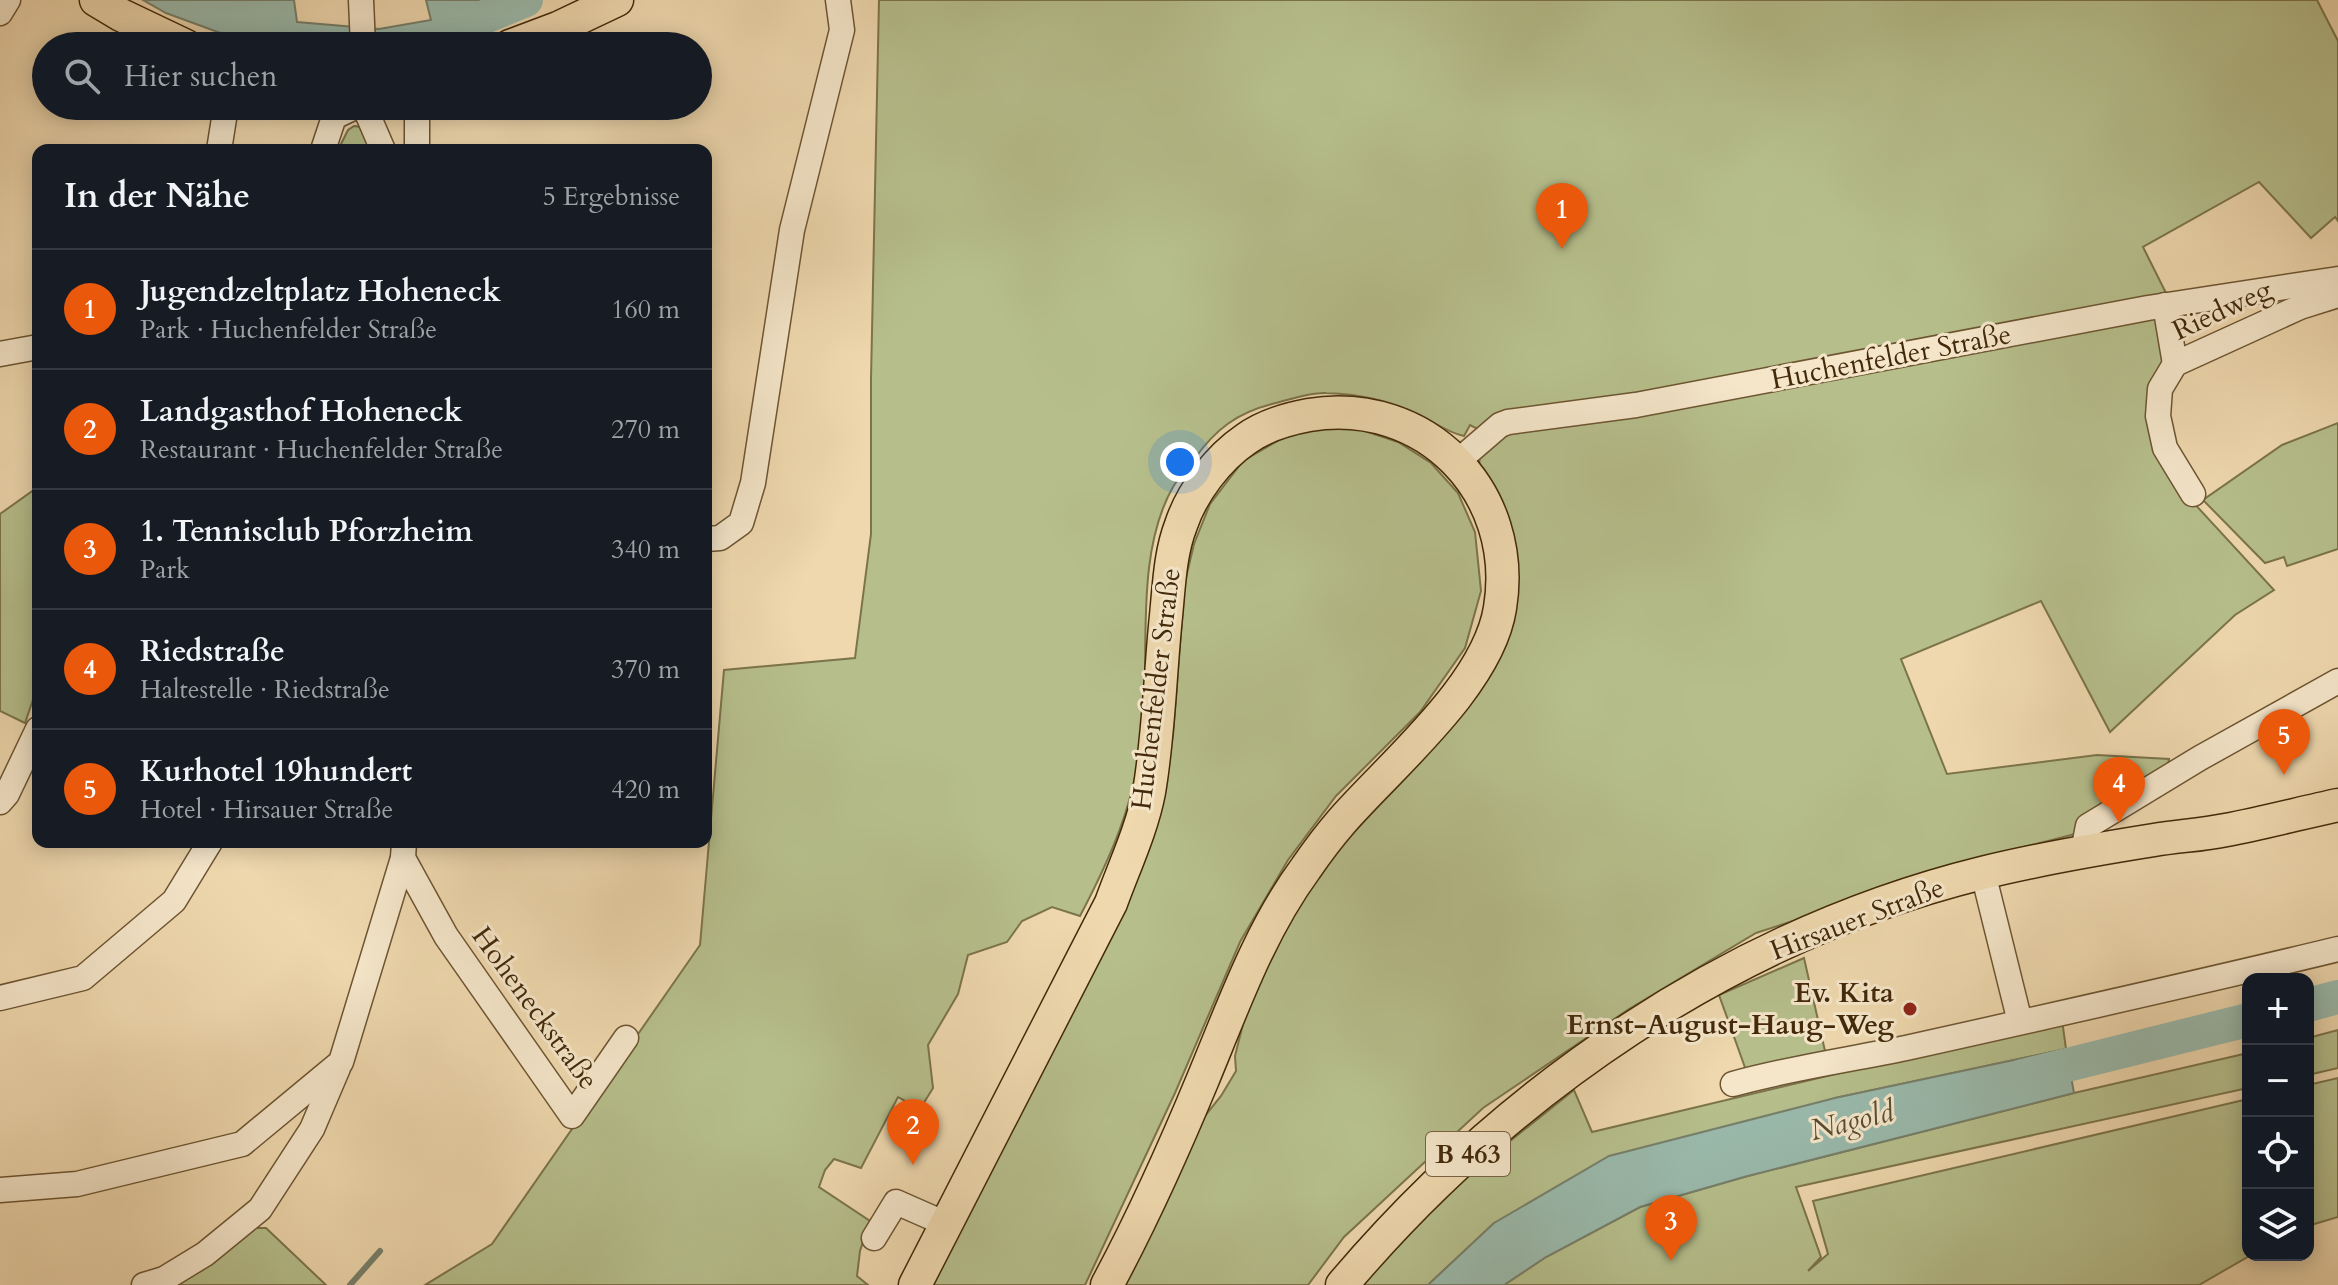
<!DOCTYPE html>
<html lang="de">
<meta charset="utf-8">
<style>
:root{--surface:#171b24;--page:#242831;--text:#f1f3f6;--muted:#9ea1a6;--line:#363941;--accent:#ea580c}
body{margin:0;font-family:Cardo,serif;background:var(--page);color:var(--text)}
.controls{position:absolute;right:24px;bottom:24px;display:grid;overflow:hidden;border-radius:16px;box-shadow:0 4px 20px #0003}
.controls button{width:72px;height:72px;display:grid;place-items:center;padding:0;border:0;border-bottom:2px solid var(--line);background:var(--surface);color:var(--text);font:40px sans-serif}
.you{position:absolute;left:1180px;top:462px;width:28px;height:28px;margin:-20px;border:6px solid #fff;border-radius:50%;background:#1a73e8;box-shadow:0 0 0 12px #1a73e833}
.badge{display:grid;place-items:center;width:52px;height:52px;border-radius:50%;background:var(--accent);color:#fff;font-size:26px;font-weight:700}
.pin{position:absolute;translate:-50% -66px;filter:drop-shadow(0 2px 4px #0008)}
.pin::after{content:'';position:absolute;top:42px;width:28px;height:24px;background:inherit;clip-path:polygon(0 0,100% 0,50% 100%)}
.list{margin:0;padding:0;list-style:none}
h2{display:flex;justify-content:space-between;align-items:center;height:104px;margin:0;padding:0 32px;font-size:34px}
h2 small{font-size:26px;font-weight:400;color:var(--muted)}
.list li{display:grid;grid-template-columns:52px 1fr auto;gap:24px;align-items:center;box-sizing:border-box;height:120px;padding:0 32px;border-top:2px solid var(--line)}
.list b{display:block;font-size:30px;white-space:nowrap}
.list p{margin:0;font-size:26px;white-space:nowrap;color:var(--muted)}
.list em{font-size:26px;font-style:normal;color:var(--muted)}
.icon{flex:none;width:44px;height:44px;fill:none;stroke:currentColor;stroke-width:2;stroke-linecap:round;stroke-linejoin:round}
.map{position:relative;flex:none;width:2338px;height:1285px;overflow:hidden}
.search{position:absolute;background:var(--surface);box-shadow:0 4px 20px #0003;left:32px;top:32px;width:680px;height:88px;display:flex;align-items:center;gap:20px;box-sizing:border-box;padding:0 28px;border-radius:44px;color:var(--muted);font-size:30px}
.panel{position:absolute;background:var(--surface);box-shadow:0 4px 20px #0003;left:32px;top:144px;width:680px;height:704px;border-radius:16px}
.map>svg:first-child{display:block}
.green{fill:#b6bf8c;stroke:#7c744a;stroke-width:2}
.water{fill:#9abaac;stroke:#77806b;stroke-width:2}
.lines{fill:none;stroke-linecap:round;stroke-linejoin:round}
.stream{stroke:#77806b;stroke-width:6}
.river{stroke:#9abaac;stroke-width:34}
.minor-casing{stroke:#6d5532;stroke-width:27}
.major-casing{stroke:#422909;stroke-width:35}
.minor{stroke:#f5e6ca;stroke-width:24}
.major{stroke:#efd8ae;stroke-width:32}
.poi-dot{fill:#8f2418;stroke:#f5e6ca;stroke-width:3}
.labels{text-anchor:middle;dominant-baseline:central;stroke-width:6;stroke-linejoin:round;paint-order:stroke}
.shield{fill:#f5e6ca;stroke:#786243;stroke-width:2}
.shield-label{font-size:26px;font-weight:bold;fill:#422909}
.street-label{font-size:28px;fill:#422909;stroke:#f5e6ca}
.poi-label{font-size:28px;font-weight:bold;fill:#422909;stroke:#f5e6ca;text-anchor:end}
.water-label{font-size:30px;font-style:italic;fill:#584d32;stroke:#f5e6ca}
</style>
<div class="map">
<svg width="2338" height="1285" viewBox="0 0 2338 1285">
<rect width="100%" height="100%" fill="#efd8ae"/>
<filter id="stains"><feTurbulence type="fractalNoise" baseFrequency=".0025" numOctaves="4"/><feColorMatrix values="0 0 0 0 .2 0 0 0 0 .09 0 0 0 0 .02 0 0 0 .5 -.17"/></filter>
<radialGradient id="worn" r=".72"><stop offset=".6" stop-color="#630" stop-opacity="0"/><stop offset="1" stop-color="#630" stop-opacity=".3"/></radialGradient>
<g class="green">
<path d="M879,0H2317L2338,41V221L2335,217L2311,238L2259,182L2143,247L2168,297L2169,363L2154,388L2179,487L2274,590L2235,615L2110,732L2041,601L1901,659L1947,774L2097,755L2169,759L2167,770L2079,833L2008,851L1756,933L1629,1009L1483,1108L1344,1237L1308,1285H1118L1196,1127L1221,1096L1236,1071L1235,1056L1246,1012L1280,937L1320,871L1427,749L1505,644L1479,466L1482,431L1470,425L1464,436C1446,432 1436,423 1420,415C1392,401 1357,394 1326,393C1309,392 1289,400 1272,404C1237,413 1216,429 1195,458C1188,467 1179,477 1173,487C1133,557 1151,662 1142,739C1133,807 1111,857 1080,916L1052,907L1022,921L1007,942L968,955L958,994L928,1045L933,1088L920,1109L898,1097L861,1168L834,1159L825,1170L819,1187L870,1221L860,1251L857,1276L868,1285H425L492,1244L700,945L724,670L855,658L871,534V379Z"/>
<path d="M354,126L361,127L374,149L338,150L348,130Z"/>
<path d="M2338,423V549L2287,566L2284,557L2265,563L2203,500L2282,445Z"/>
<path d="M1316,427L1356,428L1398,442L1431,463L1458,493L1475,532L1481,591L1465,648L1420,712L1336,796L1288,860L1240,942L1175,1093L1085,1285H932L1163,789L1173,735L1185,582L1194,544L1210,504L1243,461L1281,439Z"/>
<path d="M38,487V685L25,723L0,711V514Z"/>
<path d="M1804,958L1825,1051L1747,1073L1719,995Z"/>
<path d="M2062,1020L2066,1049L1835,1098L1494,1223L1428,1285H1362C1422,1208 1499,1150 1574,1090L1592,1132Z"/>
<path d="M2338,1030V1068L2308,1075V1038Z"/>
<path d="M2248,1053V1088L1796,1187L1821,1257L1808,1271L1828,1254L1813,1201L2248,1099V1255H2251L2199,1285H1504L1546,1257L1640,1207L1744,1177L2074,1093Z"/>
<path d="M2338,1078V1217L2308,1226V1085Z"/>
<path d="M255,1228H266L326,1285H168Z"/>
</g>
<g class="water">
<path d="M143,0H294L297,22L379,29L431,20L426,0H494L476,10L455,14V39L424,46H296L234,38L166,13Z"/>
<path d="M2066,1049L2074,1093L1744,1177L1640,1207L1546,1257L1504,1285H1428L1494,1223L1609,1156L1835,1098Z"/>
</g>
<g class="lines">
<path class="stream" d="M350,1285L380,1251"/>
<g class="river">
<path d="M455,29L526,0"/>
<path d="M2308,1005L2338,997"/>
<path d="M2023,1076L2248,1020"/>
</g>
<g class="minor-casing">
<g id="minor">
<path d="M361,0L363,46"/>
<path d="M0,13L8,0"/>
<path d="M364,106L383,150"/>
<path d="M219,150L226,106"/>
<path d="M323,150L334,117L357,106"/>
<path d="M417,150V106"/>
<path d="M2165,305L2175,364"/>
<path d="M0,354L38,347"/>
<path d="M1457,462L1500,425L1508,422L1636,405L2148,308L2338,279"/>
<path d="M2193,494L2165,448L2158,416L2160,389L2175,364L2300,307L2338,295"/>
<path d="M706,539L720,538L741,523L753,483L792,230L842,30L838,0"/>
<path d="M0,802L7,794L38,729"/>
<path d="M2083,851L2088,826L2200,758L2338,681"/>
<path d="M403,858L446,936L572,1116L626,1038"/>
<path d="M1983,873L2020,1022"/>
<path d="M0,998L83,978L174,901L210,842"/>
<path d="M1733,1084C1790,1068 1848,1060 1906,1048C2050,1016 2194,984 2338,949"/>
<path d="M0,1190L77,1184L242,1144L341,1062L403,858L404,842"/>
<path d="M874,1238L896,1202L946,1224"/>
<path d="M144,1285L164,1279L205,1254L260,1209L312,1129L338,1068"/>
</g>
</g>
<g class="major-casing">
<g id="major">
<path d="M96,0L121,15L186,46"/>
<path d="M510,46L558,28L617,0"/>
<path d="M915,1285L1111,903C1124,867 1142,829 1149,792C1159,734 1160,674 1166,616C1169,586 1170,553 1181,525C1192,492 1218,458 1246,439C1264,426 1287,419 1309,415C1425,396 1519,492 1500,608C1488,685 1392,764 1342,821C1329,836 1317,852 1306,868C1259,932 1233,1007 1203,1079C1174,1149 1143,1218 1107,1285"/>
<path d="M1342,1285C1507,1090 1732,935 1982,873C2039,859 2097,849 2154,840C2178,836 2202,835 2226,830C2263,823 2301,813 2338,805"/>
</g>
</g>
<use href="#minor" class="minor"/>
<use href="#major" class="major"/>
</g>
<circle class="poi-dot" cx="1910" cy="1009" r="8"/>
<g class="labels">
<rect class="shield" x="1426" y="1132" width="84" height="44" rx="6"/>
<g class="shield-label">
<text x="1468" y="1154">B 463</text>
</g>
<g class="street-label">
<text transform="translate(2222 310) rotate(-25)">Riedweg</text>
<text transform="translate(1891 357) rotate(-11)">Huchenfelder Straße</text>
<text transform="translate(1156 689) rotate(-83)">Huchenfelder Straße</text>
<text transform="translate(1857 919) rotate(-21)">Hirsauer Straße</text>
<text transform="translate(535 1008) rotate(54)">Hoheneckstraße</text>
</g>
<g class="poi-label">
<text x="1894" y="993">Ev. Kita<tspan x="1894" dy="32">Ernst-August-Haug-Weg</tspan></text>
</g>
<g class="water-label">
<text transform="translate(1852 1121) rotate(-14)">Nagold</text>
</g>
</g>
<rect width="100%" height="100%" filter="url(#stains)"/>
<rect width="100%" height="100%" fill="url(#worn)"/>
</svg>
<div class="controls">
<button>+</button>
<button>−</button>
<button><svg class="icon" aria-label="locate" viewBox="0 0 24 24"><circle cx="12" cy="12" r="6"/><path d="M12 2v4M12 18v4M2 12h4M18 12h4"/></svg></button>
<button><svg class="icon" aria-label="layers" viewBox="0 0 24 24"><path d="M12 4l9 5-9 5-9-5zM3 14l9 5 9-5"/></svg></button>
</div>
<div class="you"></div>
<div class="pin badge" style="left:1562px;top:249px">1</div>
<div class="pin badge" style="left:913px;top:1165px">2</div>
<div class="pin badge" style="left:1671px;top:1261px">3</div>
<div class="pin badge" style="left:2119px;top:823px">4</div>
<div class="pin badge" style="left:2284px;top:775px">5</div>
<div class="search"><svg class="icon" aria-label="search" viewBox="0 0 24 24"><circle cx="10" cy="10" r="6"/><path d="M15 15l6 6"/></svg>Hier suchen</div>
<section class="panel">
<h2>In der Nähe<small>5 Ergebnisse</small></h2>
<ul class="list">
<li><span class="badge">1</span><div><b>Jugendzeltplatz Hoheneck</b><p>Park · Huchenfelder Straße</p></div><em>160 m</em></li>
<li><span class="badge">2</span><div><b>Landgasthof Hoheneck</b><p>Restaurant · Huchenfelder Straße</p></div><em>270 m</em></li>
<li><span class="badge">3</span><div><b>1. Tennisclub Pforzheim</b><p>Park</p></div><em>340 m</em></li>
<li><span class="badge">4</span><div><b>Riedstraße</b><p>Haltestelle · Riedstraße</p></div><em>370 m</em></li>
<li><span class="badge">5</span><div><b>Kurhotel 19hundert</b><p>Hotel · Hirsauer Straße</p></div><em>420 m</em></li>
</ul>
</section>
</div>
